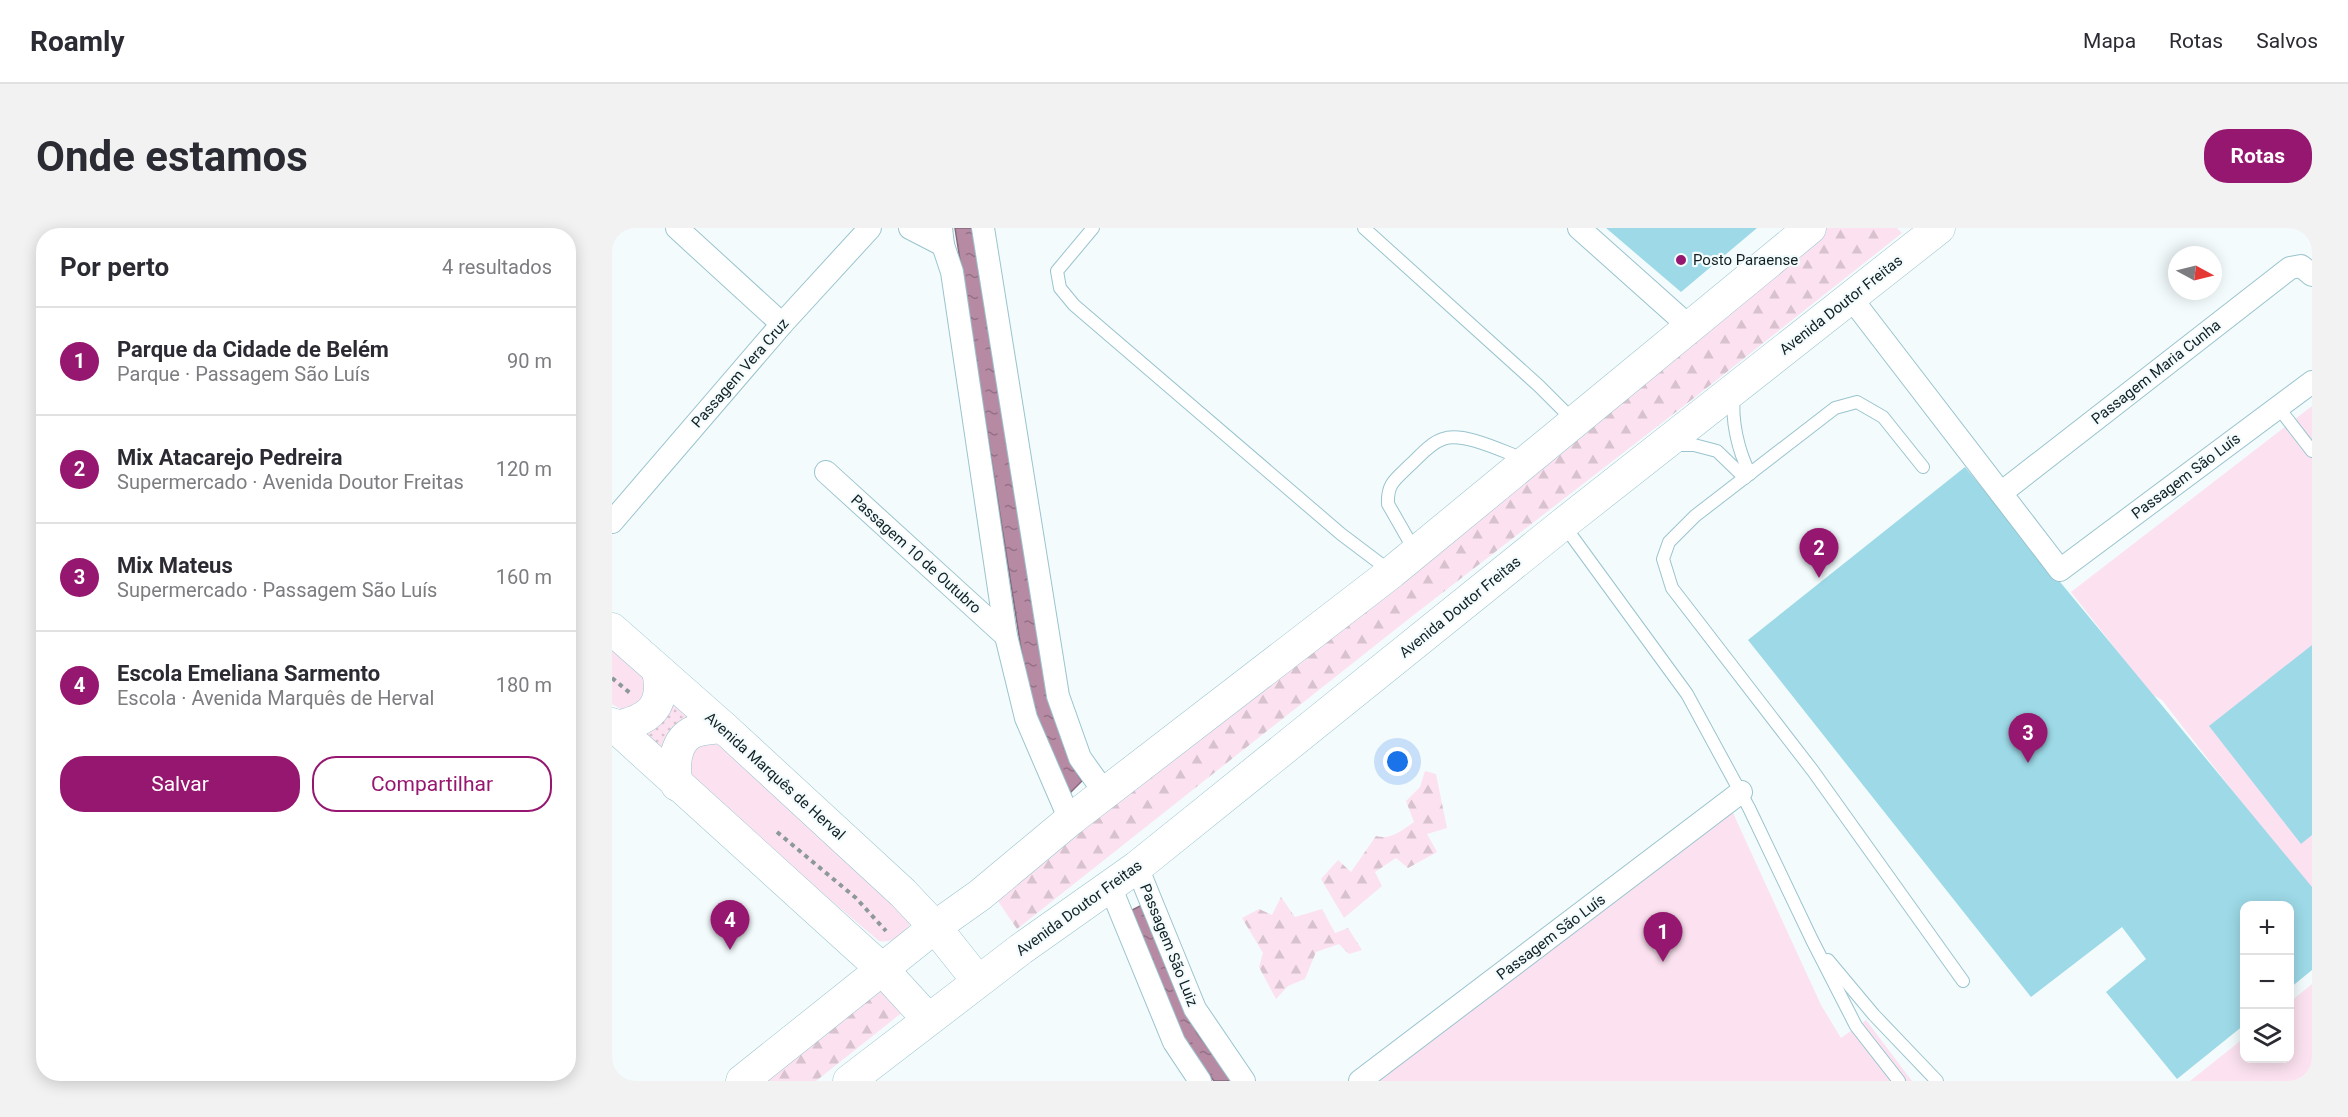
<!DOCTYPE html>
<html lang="pt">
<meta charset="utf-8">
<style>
:root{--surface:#fff;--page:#f2f2f3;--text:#2b2b33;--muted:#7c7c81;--line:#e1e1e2;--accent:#96176f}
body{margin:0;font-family:Roboto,sans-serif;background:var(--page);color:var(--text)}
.controls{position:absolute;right:18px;bottom:18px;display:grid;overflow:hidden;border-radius:12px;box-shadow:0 3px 15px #0003}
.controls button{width:54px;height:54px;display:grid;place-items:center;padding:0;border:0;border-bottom:2px solid var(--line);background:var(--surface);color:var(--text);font:30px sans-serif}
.compass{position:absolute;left:1556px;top:18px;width:54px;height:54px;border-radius:50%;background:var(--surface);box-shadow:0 3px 15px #0003;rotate:97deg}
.you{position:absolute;left:786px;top:534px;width:21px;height:21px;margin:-15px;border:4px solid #fff;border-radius:50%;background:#1a73e8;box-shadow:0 0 0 9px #1a73e833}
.badge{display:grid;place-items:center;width:39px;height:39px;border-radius:50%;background:var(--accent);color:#fff;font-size:20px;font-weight:700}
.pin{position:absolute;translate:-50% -50px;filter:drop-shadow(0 2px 3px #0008)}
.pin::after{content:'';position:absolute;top:32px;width:21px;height:18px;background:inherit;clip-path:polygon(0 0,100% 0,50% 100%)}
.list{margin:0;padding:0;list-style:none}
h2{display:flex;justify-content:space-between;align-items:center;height:78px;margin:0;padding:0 24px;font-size:26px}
h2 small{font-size:20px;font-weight:400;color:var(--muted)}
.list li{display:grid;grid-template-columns:39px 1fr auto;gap:18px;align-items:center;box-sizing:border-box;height:108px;padding:0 24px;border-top:2px solid var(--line)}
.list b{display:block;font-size:22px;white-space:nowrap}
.list p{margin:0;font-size:20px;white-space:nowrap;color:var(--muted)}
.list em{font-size:20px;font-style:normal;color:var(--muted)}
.actions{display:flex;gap:12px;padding:18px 24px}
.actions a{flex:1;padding:14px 0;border:2px solid var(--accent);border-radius:24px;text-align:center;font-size:21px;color:var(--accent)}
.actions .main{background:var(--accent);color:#fff}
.icon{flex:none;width:33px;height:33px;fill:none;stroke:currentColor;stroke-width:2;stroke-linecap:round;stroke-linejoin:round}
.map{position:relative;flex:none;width:1700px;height:853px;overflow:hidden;border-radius:24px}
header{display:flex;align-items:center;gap:36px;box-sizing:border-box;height:84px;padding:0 30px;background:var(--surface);border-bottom:2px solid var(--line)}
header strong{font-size:28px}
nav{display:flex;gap:33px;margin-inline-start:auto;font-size:21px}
.intro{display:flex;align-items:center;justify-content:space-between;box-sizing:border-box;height:144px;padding:0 36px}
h1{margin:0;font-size:42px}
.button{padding:15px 27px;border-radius:24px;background:var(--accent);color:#fff;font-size:21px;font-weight:700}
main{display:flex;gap:36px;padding:0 36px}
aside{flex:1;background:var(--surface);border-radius:24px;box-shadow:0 3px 15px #0003}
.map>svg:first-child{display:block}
.grass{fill:url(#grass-dots)}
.forest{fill:url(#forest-firs)}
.park{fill:#fce2f0}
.water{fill:url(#water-ripples);stroke:#856a7d;stroke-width:1.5}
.building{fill:#9dd9e7}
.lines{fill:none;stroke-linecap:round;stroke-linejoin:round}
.service-casing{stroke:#9ac4ce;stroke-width:14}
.minor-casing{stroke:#9ac4ce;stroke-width:24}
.secondary-casing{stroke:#9ac4ce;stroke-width:33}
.path{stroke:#8c989b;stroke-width:4;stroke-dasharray:4.5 4.5;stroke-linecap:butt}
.service{stroke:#fff;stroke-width:12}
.minor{stroke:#fff;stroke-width:22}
.secondary{stroke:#fff;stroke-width:32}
.poi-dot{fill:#96176f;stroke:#f3fbfd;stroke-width:2}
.labels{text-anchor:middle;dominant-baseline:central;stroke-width:4.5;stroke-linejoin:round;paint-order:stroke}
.poi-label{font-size:15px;fill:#102024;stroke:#f3fbfd;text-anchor:start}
.street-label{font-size:15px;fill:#102024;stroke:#f3fbfd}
</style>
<header>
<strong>Roamly</strong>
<nav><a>Mapa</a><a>Rotas</a><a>Salvos</a></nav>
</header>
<div class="intro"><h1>Onde estamos</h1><a class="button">Rotas</a></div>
<main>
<aside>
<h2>Por perto<small>4 resultados</small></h2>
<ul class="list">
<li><span class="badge">1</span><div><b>Parque da Cidade de Belém</b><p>Parque · Passagem São Luís</p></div><em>90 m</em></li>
<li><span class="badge">2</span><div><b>Mix Atacarejo Pedreira</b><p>Supermercado · Avenida Doutor Freitas</p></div><em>120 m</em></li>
<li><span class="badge">3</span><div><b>Mix Mateus</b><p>Supermercado · Passagem São Luís</p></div><em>160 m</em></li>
<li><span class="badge">4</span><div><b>Escola Emeliana Sarmento</b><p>Escola · Avenida Marquês de Herval</p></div><em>180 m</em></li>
</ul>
<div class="actions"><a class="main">Salvar</a><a>Compartilhar</a></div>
</aside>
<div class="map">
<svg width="1700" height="853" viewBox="0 0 1700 853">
<defs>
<pattern id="grass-dots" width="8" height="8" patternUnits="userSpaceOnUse" patternTransform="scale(1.5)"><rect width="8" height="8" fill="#fce2f0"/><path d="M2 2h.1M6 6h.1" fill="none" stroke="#d7c2ce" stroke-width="1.8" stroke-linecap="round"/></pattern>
<pattern id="forest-firs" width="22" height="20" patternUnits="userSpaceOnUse" patternTransform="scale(1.5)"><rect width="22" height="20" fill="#fce2f0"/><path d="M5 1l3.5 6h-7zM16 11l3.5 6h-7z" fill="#d7c2ce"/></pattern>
<pattern id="water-ripples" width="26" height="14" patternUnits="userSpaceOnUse" patternTransform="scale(1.5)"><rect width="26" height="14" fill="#b78aa3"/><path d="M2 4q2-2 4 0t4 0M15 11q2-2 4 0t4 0" fill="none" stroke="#937085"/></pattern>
</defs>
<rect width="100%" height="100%" fill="#f3fbfd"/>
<path class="grass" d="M54,467L100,495L57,542L28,497Z"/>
<g class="forest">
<path d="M1210,0H1285L1290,5L1082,170L794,393L405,701L381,666Z"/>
<path d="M813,543L824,546L835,600L815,606L825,624L796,640L784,630L763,644L770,658L732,690L709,651L726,632L739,644L764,608C779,612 789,603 802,594L794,573L808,559Z"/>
<path d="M669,669L683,689L710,681L723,705L736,700L750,722L737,726L727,716L704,724L693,751L676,758L664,771L647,739L651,725L630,690L647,681L660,687Z"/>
<path d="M265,754L292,783L204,853H143Z"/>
</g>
<g class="park">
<path d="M1700,178V665L1550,472L1538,465L1459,364Z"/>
<path d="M0,413L39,453V467L15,485L0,476Z"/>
<path d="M109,505L299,695C290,707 283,715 267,713L72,548L76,512Z"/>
<path d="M1116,574L1209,777L1229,810L1254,792L1300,853H763Z"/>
<path d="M1700,756V853H1578L1632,810V830H1678V774Z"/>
</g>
<g class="water">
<path d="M343,0H360L463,542L470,553L456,567L430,510L414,452Z"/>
<path d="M530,677L585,805L621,853H602L573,814L518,683Z"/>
</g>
<g class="building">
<path d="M994,0H1145L1069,64Z"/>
<path d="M1353,239L1700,659V742L1678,760V678H1632V797L1565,851L1494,764L1534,731L1510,699L1419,769L1136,412Z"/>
<path d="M1700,417V607L1689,616L1597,498Z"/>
</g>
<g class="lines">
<g class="service-casing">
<g id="service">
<path d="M481,0L445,43L448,60L462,77L729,306L778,343"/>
<path d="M752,0L927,158L963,194"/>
<path d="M1122,166C1119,192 1126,223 1138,246"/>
<path d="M1666,179L1700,223"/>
<path d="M1061,217H1082L1105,223L1133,250"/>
<path d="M1311,239L1271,189L1245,174L1223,180L1083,288L1057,314L1051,331L1060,360L1201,543L1351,753"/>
<path d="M951,296L1075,466L1137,580L1200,712L1244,798L1287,853"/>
<path d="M804,325L776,276C775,255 784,251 798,237C808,228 818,215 831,211C851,203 892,224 912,231"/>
<path d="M1216,732L1262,787L1325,853"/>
</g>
</g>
<g class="minor-casing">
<g id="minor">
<path d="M65,0L170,96"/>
<path d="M298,0L331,17"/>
<path d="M329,0L331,17L340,44L394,408L414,490L458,592"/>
<path d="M371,0L446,468L468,530L493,565"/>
<path d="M967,0L1079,100"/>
<path d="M1239,70L1448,342L1700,154"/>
<path d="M214,244L394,408"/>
<path d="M1389,265L1678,40L1689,38L1700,47"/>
<path d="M0,294L170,96L258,0"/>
<path d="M525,639L583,781L632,853"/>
<path d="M498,658L562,814L588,853"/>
<path d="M748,853L1129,564"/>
</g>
</g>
<g class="secondary-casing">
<g id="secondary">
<path d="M0,401L111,499L291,665L323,699L366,753"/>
<path d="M0,496L271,742L316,791"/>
<path d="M4,499C37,492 54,479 46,443"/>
<path d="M65,557C61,540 62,515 79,505C88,500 101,500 111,499"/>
<path d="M130,853L323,699L368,667L458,592L780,344L1198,0"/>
<path d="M237,853L409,721L525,639L951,296L1327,0"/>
</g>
</g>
<g class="path">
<path d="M0,450L18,465"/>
<path d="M165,604L244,670L274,703"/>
</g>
<use href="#service" class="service"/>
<use href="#minor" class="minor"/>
<use href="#secondary" class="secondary"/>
</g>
<circle class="poi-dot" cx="1069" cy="32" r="6"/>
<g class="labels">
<g class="poi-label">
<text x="1081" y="32">Posto Paraense</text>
</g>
<g class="street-label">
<text transform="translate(1229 77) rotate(-38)">Avenida Doutor Freitas</text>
<text transform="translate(1544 144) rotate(-38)">Passagem Maria Cunha</text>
<text transform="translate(128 145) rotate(-49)">Passagem Vera Cruz</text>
<text transform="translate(1574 248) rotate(-37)">Passagem São Luís</text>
<text transform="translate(304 326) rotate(42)">Passagem 10 de Outubro</text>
<text transform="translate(848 379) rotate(-39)">Avenida Doutor Freitas</text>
<text transform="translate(163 548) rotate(42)">Avenida Marquês de Herval</text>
<text transform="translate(467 680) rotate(-36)">Avenida Doutor Freitas</text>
<text transform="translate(939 709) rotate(-37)">Passagem São Luís</text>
<text transform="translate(557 717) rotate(68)">Passagem São Luiz</text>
</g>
</g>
</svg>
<div class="controls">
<button>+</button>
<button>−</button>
<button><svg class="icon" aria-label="layers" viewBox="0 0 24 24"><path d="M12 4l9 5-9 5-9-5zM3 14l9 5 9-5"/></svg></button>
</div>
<svg class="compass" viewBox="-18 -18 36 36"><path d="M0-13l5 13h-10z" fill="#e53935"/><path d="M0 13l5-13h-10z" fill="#7c7c81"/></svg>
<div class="you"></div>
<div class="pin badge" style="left:1051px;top:734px">1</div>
<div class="pin badge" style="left:1207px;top:350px">2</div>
<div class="pin badge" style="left:1416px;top:535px">3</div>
<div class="pin badge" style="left:118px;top:722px">4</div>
</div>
</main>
